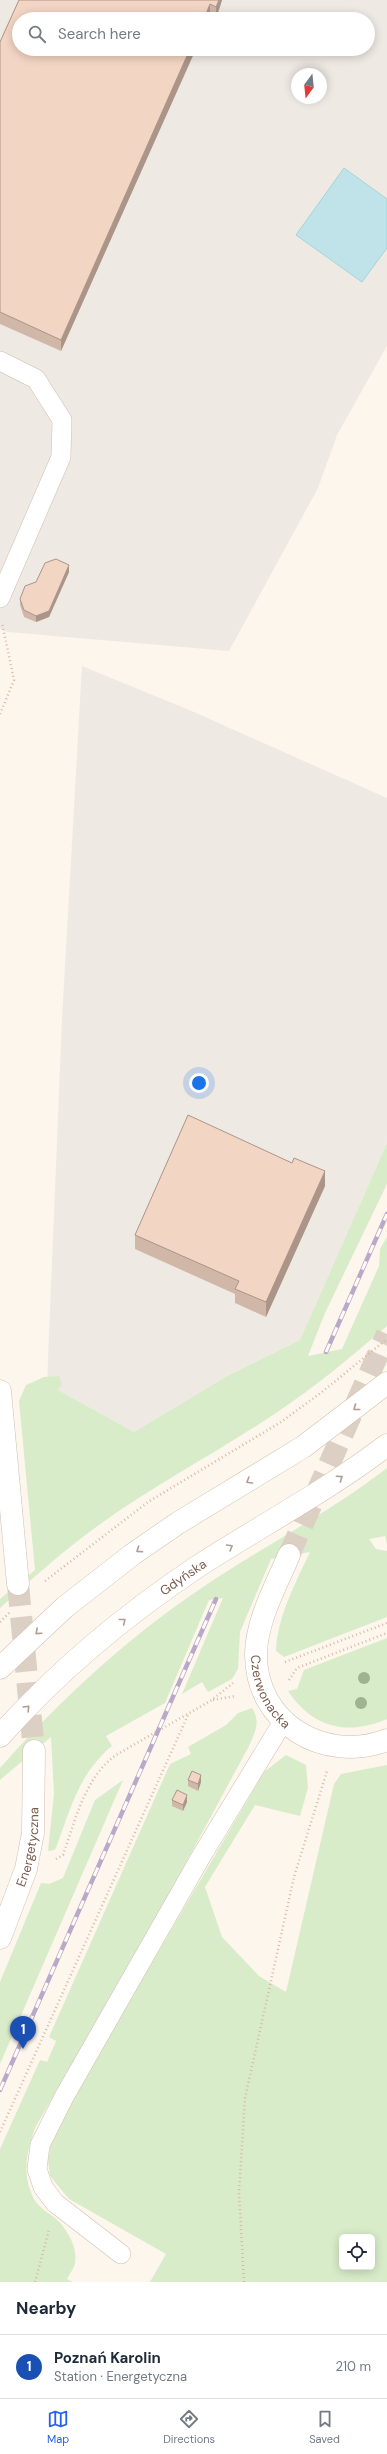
<!DOCTYPE html>
<meta charset="utf-8">
<style>
:root{--surface:#fff;--page:#f2f2f3;--text:#1f2937;--muted:#747a83;--line:#e0e1e3;--accent:#2563eb}
body{margin:0;font-family:"DM Sans",sans-serif;background:var(--page);color:var(--text)}
.controls{position:absolute;right:12px;bottom:12px;display:grid;overflow:hidden;border-radius:6px;box-shadow:0 2px 10px #0003}
.controls button{width:36px;height:36px;display:grid;place-items:center;padding:0;border:0;border-bottom:1px solid var(--line);background:var(--surface);color:var(--text);font:20px sans-serif}
.compass{position:absolute;left:291px;top:68px;width:36px;height:36px;border-radius:50%;background:var(--surface);box-shadow:0 2px 10px #0003;rotate:195deg}
.you{position:absolute;left:199px;top:1083px;width:14px;height:14px;margin:-10px;border:3px solid #fff;border-radius:50%;background:#1a73e8;box-shadow:0 0 0 6px #1a73e833}
.badge{display:grid;place-items:center;width:26px;height:26px;border-radius:50%;background:var(--accent);color:#fff;font-size:13px;font-weight:700}
.pin{position:absolute;translate:-50% -33px;filter:drop-shadow(0 1px 2px #0008)}
.pin::after{content:'';position:absolute;top:21px;width:14px;height:12px;background:inherit;clip-path:polygon(0 0,100% 0,50% 100%)}
.list{margin:0;padding:0;list-style:none}
h2{display:flex;justify-content:space-between;align-items:center;height:52px;margin:0;padding:0 16px;font-size:17px}
h2 small{font-size:13px;font-weight:400;color:var(--muted)}
.list li{display:grid;grid-template-columns:26px 1fr auto;gap:12px;align-items:center;box-sizing:border-box;height:64px;padding:0 16px;border-top:1px solid var(--line)}
.list b{display:block;font-size:15px;white-space:nowrap}
.list p{margin:0;font-size:13px;white-space:nowrap;color:var(--muted)}
.list em{font-size:13px;font-style:normal;color:var(--muted)}
.icon{flex:none;width:22px;height:22px;fill:none;stroke:currentColor;stroke-width:2;stroke-linecap:round;stroke-linejoin:round}
.map{position:relative;flex:none;width:387px;height:2282px;overflow:hidden}
.search{position:absolute;background:var(--surface);box-shadow:0 2px 10px #0003;left:12px;right:12px;top:12px;height:44px;display:flex;align-items:center;gap:10px;box-sizing:border-box;padding:0 14px;border-radius:22px;color:var(--muted);font-size:15px}
.sheet{height:116px;background:var(--surface)}
nav{display:flex;justify-content:space-around;align-items:center;box-sizing:border-box;height:56px;border-top:1px solid var(--line);background:var(--surface);font-size:11px;color:var(--muted)}
nav a{display:grid;justify-items:center;gap:2px}
nav .on{color:var(--accent)}
.map>svg:first-child{display:block}
.industrial{fill:#efe9e4;fill-rule:evenodd}
.green{fill:#d8ecc9;fill-rule:evenodd}
.water{fill:#bfe3e8;stroke:#a5d3da}
.lines{fill:none;stroke-linecap:round;stroke-linejoin:round}
.street-tunnel{stroke:#dcd0c4;stroke-width:22;stroke-dasharray:22 11;stroke-linecap:butt}
.lane-casing{stroke:#d1beb0;stroke-width:20}
.street-casing{stroke:#d1beb0;stroke-width:23}
.secondary-casing{stroke:#d6c0b0;stroke-width:23}
.path{stroke:#d9b8a5;stroke-width:2.5;stroke-dasharray:1 3;stroke-linecap:butt}
.lane{stroke:#fff;stroke-width:19}
.street{stroke:#fff;stroke-width:22}
.secondary{stroke:#fff;stroke-width:22}
.rail-casing{stroke:#b9a8c9;stroke-width:4.5}
.rail{stroke:#fffaf3;stroke-width:3;stroke-dasharray:9;stroke-linecap:butt}
.tree{fill:#a0b28e}
.wall{fill:#d1b7a8}
.shaded-wall{fill:#aa9588}
.building{fill:#f3d5c3;stroke:#aa9588}
.oneway{stroke:#af9d94}
.labels{text-anchor:middle;dominant-baseline:central;stroke-width:3;stroke-linejoin:round;paint-order:stroke}
.street-label{font-size:13px;fill:#7a5c4d;stroke:#fffaf3}
</style>
<div class="map">
<svg width="387" height="2282" viewBox="0 0 387 2282">
<rect width="100%" height="100%" fill="#fdf6ec"/>
<g class="industrial">
<path d="M0,0H387V346L337,435L318,488L229,651L8,632L0,629ZM19,19H368V49H19ZM297,74H321V98H297Z"/>
<path d="M82,666L194,712L387,798V1143L300,1340L227,1376L134,1432L47,1384L62,1019Z"/>
</g>
<g class="green">
<path d="M387,1143V1184L325,1313L308,1356L342,1349L379,1266L380,1249L387,1237V1326C351,1357 315,1387 276,1413C218,1452 156,1484 99,1525C64,1550 32,1579 0,1608V1599L35,1570L19,1401L26,1385L44,1377L59,1376L62,1384L58,1390L134,1432L227,1376L300,1340Z"/>
<path d="M387,1468V1544L385,1536L369,1539L376,1549L387,1551V1617L284,1657L276,1651C277,1617 296,1582 310,1552L271,1559L240,1632L238,1669L232,1679L208,1692L202,1682L182,1694L223,1598L209,1600L165,1703L106,1736L112,1746C79,1773 70,1810 56,1848L54,1850L48,1851L54,1794L51,1737L0,1780V1768C61,1699 127,1638 203,1587C264,1546 329,1513 387,1468Z"/>
<path d="M387,1638V1719C347,1736 313,1728 288,1691L297,1689L304,1670Z"/>
<path d="M252,1708C261,1722 255,1732 249,1746L175,1883L35,2128C27,2152 21,2174 34,2199C39,2208 49,2213 56,2219C67,2229 78,2247 75,2263C74,2268 70,2274 67,2279L73,2282H0V2149L40,2060L47,2062L56,2041L49,2037L170,1764L191,1754L188,1747L226,1725L238,1713Z"/>
<path d="M286,1755L306,1765L308,1788L300,1816L255,1805L205,1887L222,1937L259,1976L286,1992L334,1784L341,1774L387,1765V2282H150L166,2254L69,2199L50,2176L48,2160L52,2137L117,2022L264,1772ZM342,2237H372V2267H342Z"/>
<path d="M123,1780L0,2064V1982L41,1883L49,1884L63,1878L95,1800Z"/>
</g>
<path class="water" d="M344,168L387,199V248L362,282L296,235Z"/>
<g class="lines">
<g class="street-tunnel">
<path d="M289,1555L387,1334"/>
<path d="M18,1584L34,1751"/>
</g>
<g class="lane-casing">
<g id="lane">
<path d="M0,361L36,379L62,420L61,457L0,598"/>
<path d="M121,2254L55,2203L43,2187L37,2169L40,2145L64,2097L202,1855L284,1720"/>
</g>
</g>
<g class="street-casing">
<g id="street">
<path d="M0,1391L18,1584"/>
<path id="s1" d="M289,1555C276,1586 257,1619 256,1653C255,1723 324,1764 387,1740"/>
<path id="s2" d="M0,1938L26,1869L33,1833L34,1751"/>
</g>
</g>
<g class="secondary-casing">
<g id="secondary">
<path d="M0,1668L65,1607L133,1554L178,1523L303,1447L387,1383"/>
<path id="s3" d="M0,1736C57,1672 125,1615 197,1567C260,1526 327,1491 387,1445"/>
</g>
</g>
<g class="path">
<path d="M0,714L14,680L2,623"/>
<path d="M45,1581L148,1502L281,1422L322,1392L387,1339"/>
<path d="M0,1622L11,1611"/>
<path d="M285,1662L387,1623"/>
<path d="M289,1680L297,1668L387,1633"/>
<path d="M213,1700L235,1696"/>
<path d="M56,1859L63,1855C75,1821 85,1777 116,1755L212,1700L233,1683"/>
<path d="M0,2132L188,1715"/>
<path d="M35,2282L49,2230"/>
<path d="M244,2282L239,2192L245,2098L294,1877L327,1771"/>
</g>
<use href="#lane" class="lane"/>
<use href="#street" class="street"/>
<use href="#secondary" class="secondary"/>
<g class="rail-casing">
<g id="rail">
<path d="M326,1352L387,1214"/>
<path d="M0,2090L216,1599"/>
</g>
</g>
<use href="#rail" class="rail"/>
</g>
<g class="tree">
<circle cx="364" cy="1678" r="6"/>
<circle cx="361" cy="1703" r="6"/>
</g>
<g class="wall">
<path d="M19,0H222L216,19L210,16L61,351L0,324V42Z"/>
<path d="M69,572L49,617L36,622L24,617L20,605V599L36,582Z"/>
<path d="M325,1186L266,1317L235,1303V1294L135,1249V1235Z"/>
<path d="M188,1780L201,1782L198,1791L188,1786Z"/>
<path d="M172,1800L187,1802L183,1811L172,1806Z"/>
</g>
<g class="shaded-wall">
<path d="M219,0H222L216,19V7Z"/>
<path d="M210,4V16L209,19H204Z"/>
<path d="M190,49H196L61,351V340Z"/>
<path d="M69,565V572L49,617L36,622V616Z"/>
<path d="M325,1171V1186L266,1317V1302Z"/>
<path d="M201,1775V1782L198,1791V1784Z"/>
<path d="M187,1795V1802L183,1811V1805Z"/>
</g>
<g class="building">
<path d="M19,0H219L216,7L210,4L204,19H19V49H190L61,340L0,312V42Z"/>
<path d="M56,559L69,565L49,611L36,616L24,610L20,599L25,586L36,582L45,563Z"/>
<path d="M188,1115L292,1163L294,1158L325,1171L266,1302L235,1289L239,1281L135,1235Z"/>
<path d="M192,1771L201,1775L198,1784L188,1780Z"/>
<path d="M177,1790L187,1795L183,1805L172,1800Z"/>
</g>
<defs><path id="oneway-chevron" d="M-2-3.5L2.5 0L-2 3.5" fill="none" stroke-width="1.6" stroke-linecap="round" stroke-linejoin="round"/></defs>
<g class="oneway">
<use href="#oneway-chevron" transform="translate(356 1408) rotate(142)"/>
<use href="#oneway-chevron" transform="translate(340 1478) rotate(-34)"/>
<use href="#oneway-chevron" transform="translate(249 1481) rotate(150)"/>
<use href="#oneway-chevron" transform="translate(230 1547) rotate(-31)"/>
<use href="#oneway-chevron" transform="translate(139 1550) rotate(146)"/>
<use href="#oneway-chevron" transform="translate(123 1621) rotate(-39)"/>
<use href="#oneway-chevron" transform="translate(38 1632) rotate(138)"/>
<use href="#oneway-chevron" transform="translate(27 1708) rotate(-46)"/>
</g>
<g class="labels">
<g class="street-label">
<text stroke="none"><textPath href="#s3" startOffset="243">Gdyńska</textPath></text>
<text stroke="none"><textPath href="#s1" startOffset="146">Czerwonacka</textPath></text>
<text stroke="none"><textPath href="#s2" startOffset="96">Energetyczna</textPath></text>
</g>
</g>
</svg>
<div class="controls">
<button><svg class="icon" aria-label="locate" viewBox="0 0 24 24"><circle cx="12" cy="12" r="6"/><path d="M12 2v4M12 18v4M2 12h4M18 12h4"/></svg></button>
</div>
<svg class="compass" viewBox="-18 -18 36 36"><path d="M0-13l5 13h-10z" fill="#e53935"/><path d="M0 13l5-13h-10z" fill="#747a83"/></svg>
<div class="you"></div>
<div class="pin badge" style="left:23px;top:2049px;background:#1a4fb4">1</div>
<div class="search"><svg class="icon" aria-label="search" viewBox="0 0 24 24"><circle cx="10" cy="10" r="6"/><path d="M15 15l6 6"/></svg>Search here</div>
</div>
<section class="sheet">
<h2>Nearby<small></small></h2>
<ul class="list">
<li><span class="badge" style="background:#1a4fb4">1</span><div><b>Poznań Karolin</b><p>Station · Energetyczna</p></div><em>210 m</em></li>
</ul>
</section>
<nav>
<a class="on"><svg class="icon" aria-label="map" viewBox="0 0 24 24"><path d="M3 6l6-2 6 2 6-2v14l-6 2-6-2-6 2zM9 4v14M15 6v14"/></svg>Map</a>
<a><svg class="icon" aria-label="directions" viewBox="0 0 24 24"><path d="M12 3l9 9-9 9-9-9zM9 14v-3h6M13 9l2 2-2 2"/></svg>Directions</a>
<a><svg class="icon" aria-label="saved" viewBox="0 0 24 24"><path d="M7 4h10v16l-5-4-5 4z"/></svg>Saved</a>
</nav>
